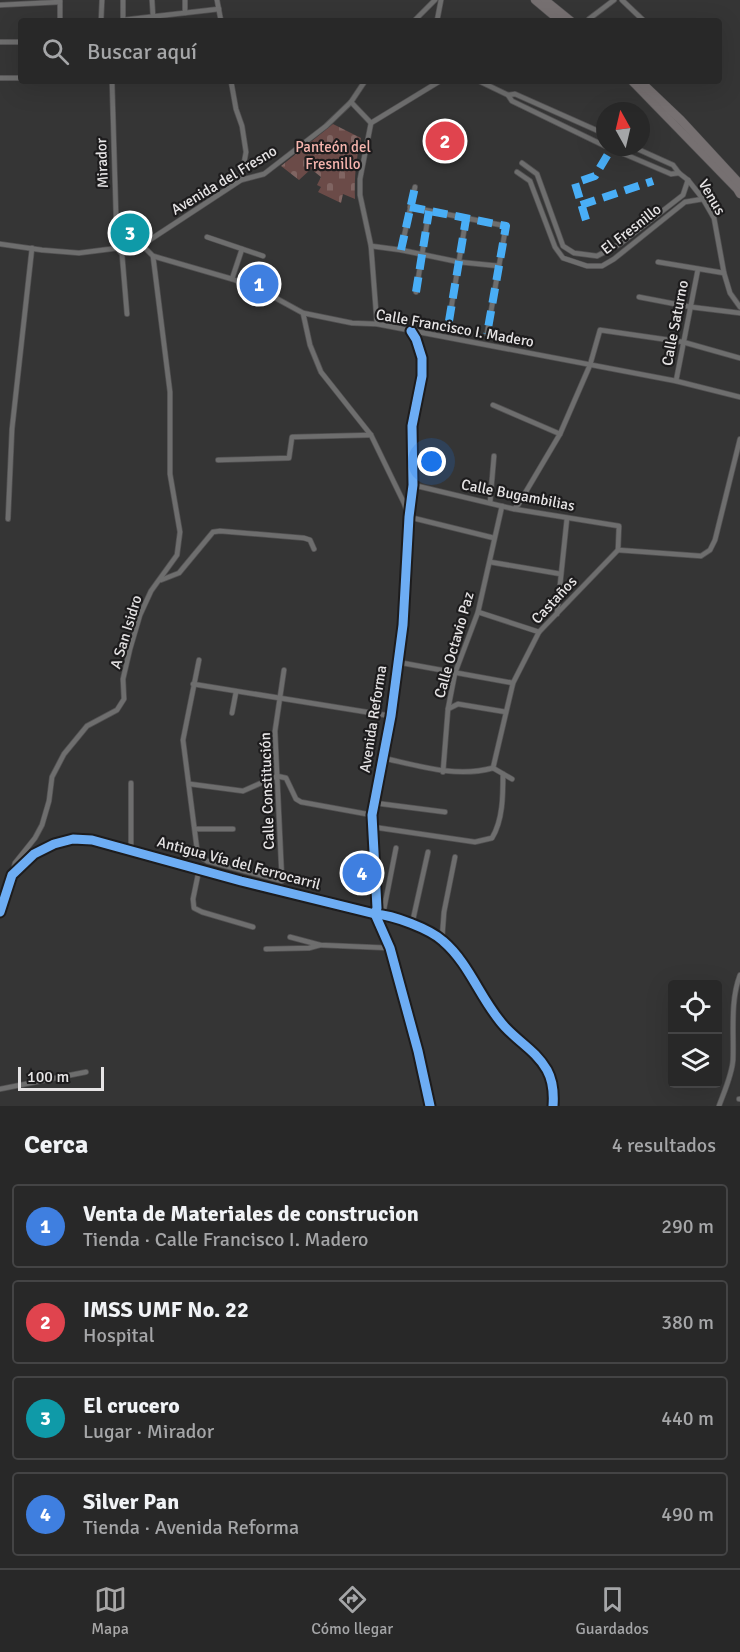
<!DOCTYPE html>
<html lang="es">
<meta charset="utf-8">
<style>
:root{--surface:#282828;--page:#343434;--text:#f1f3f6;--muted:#a5a6a8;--line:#444445;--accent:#a8a7a7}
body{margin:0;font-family:Signika,sans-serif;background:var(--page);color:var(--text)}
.controls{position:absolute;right:18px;bottom:18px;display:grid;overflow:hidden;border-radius:6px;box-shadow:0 6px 24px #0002}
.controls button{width:54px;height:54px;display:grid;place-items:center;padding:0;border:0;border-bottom:2px solid var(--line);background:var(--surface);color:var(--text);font:30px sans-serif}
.compass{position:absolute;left:596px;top:102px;width:54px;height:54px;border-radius:50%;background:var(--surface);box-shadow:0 6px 24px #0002;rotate:352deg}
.scale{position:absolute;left:18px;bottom:15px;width:86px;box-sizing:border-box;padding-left:6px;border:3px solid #e6e4e5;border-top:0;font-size:16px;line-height:21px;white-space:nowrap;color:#e6e4e5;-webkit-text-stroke:4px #1d1c1d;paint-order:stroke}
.you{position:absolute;left:432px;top:462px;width:21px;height:21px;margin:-15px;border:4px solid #fff;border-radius:50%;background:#1a73e8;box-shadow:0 0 0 9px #1a73e833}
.badge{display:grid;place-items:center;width:39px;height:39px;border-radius:50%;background:var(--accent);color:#fff;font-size:20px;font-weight:700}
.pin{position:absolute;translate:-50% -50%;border:3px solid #fff;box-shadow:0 2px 6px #0006}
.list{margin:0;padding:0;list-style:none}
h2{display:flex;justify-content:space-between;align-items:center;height:78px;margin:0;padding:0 24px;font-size:26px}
h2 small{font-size:20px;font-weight:400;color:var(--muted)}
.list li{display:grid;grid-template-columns:39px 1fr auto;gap:18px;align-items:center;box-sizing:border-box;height:84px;margin:0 12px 12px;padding:0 12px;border:2px solid var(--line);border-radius:6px}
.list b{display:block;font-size:22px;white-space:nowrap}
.list p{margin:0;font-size:20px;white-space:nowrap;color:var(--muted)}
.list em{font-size:20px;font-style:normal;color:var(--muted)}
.icon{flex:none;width:33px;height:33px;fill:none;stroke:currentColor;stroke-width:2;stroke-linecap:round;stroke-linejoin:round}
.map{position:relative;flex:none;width:740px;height:1106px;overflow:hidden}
.search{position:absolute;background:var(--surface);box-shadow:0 6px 24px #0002;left:18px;right:18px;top:18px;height:66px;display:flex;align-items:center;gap:15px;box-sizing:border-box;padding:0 21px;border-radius:6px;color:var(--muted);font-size:22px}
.sheet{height:462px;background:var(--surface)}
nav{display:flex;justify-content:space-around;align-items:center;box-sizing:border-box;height:84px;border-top:2px solid var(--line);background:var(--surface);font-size:16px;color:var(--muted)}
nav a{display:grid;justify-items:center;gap:3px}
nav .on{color:var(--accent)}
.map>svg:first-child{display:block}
.cemetery{fill:url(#cemetery-stones)}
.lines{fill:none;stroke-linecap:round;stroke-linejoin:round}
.minor-casing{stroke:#525152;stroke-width:6}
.primary-casing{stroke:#525152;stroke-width:9}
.minor{stroke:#6e6e6e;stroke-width:4.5}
.primary{stroke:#767071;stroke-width:8}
.quiet{stroke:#49aef6;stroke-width:8;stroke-dasharray:15 8;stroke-linecap:butt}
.cycleway-casing{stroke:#1d1c1d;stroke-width:13}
.cycleway{stroke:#6dadf4;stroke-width:9}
.labels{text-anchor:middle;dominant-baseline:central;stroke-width:4.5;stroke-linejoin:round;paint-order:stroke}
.park-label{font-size:15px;fill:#f7b5ae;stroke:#1d1c1d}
.street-label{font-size:15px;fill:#e6e4e5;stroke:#1d1c1d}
</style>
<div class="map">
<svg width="740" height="1106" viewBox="0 0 740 1106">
<defs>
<pattern id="cemetery-stones" width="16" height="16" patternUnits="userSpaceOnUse" patternTransform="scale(1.5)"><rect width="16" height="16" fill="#6b4b48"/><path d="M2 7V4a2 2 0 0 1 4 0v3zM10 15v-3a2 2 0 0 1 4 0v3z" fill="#806562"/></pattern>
</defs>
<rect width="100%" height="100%" fill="#353535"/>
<path class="cemetery" d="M333,124L361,138C356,159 354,178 355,199L343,194L341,203L318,192L321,187L317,185L321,177L311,169L299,180L281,166Z"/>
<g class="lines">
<g class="minor-casing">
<g id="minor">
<path d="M60,0V21"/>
<path d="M123,0V21"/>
<path d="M152,0L153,16"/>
<path d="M185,0V13"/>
<path d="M217,0L221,21"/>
<path d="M622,0L644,21"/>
<path d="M0,5L60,2"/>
<path d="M123,20L219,9"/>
<path d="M101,21L102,0"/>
<path d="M414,21L435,0"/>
<path d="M437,21L441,0"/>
<path d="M590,21L589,19L614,0"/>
<path d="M0,42H21"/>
<path d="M0,78H21"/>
<path d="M112,81L117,248L122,254L127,314"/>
<path d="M231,81L236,109L242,126L246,152L241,180"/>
<path d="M479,81L508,95L515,94L605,134"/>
<path d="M508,95L512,101L605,146"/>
<path d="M351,102L371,123"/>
<path d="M608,147L671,174L679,173"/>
<path d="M633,147L673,165L679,173L688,180L703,199L714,218L724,273L730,293L740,307"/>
<path d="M522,163L537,174L563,246L574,253L597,256L620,244L683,195L688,180"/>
<path d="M517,172L530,181L555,247L563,258L587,266H602L614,259L685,202L703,199"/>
<path d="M410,207L506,226L487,334"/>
<path d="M207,237L263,256"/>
<path d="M0,244L42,250L79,253L142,245L241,180L264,174L326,126L351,102L365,81"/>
<path d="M142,245L153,256L232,279L261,290L303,313L352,323L377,324L676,381L740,397"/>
<path d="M371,246L401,250L459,262L499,266"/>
<path d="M401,250L415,187"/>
<path d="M658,262L724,273"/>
<path d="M232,279L242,249"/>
<path d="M416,292L429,211"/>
<path d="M639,297L691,307L740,313"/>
<path d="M303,313L310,345L321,372L371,435L404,503L409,517L494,538"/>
<path d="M449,321L466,219"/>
<path d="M377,324L371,246L360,195V179L371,123L440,81"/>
<path d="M411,331L416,339L422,358V376L412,426L413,485L409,517L403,625L391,716L372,815L377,908L375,914L390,948L418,1051L430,1106"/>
<path d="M676,381L698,269"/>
<path d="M493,405L560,434"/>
<path d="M218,460L289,458L292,437L371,435"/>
<path d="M413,485L514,509L619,526L618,550"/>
<path d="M490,503L494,456"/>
<path d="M514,509L518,505L560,434L590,365L600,330L683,342L740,358"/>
<path d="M8,519L12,429L32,248"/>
<path d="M618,550L701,556L710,550L715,540L740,439"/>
<path d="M490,562L561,574"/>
<path d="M161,580L179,573L213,532L220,531L304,538L310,540L314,549"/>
<path d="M478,612L539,632"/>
<path d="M557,614L567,518"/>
<path d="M199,660L183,740L197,849L200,857L207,861L282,881L275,731L284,670"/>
<path d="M397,662L513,683"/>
<path d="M193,684L391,716"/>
<path d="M448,709L458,704L506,712"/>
<path d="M232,713L236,692"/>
<path d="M383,758C419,766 456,778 493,768"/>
<path d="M493,768L513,683L539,632L618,550"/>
<path d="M493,768L512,779"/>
<path d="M443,772L448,709L455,673L478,612L502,506"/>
<path d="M190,784L243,791L277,776L286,778L296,799L301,802L372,815"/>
<path d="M375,803L445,812"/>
<path d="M373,827L475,842L492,838C503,820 503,795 503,774"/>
<path d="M195,829H233"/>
<path d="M131,850V783"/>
<path d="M199,870L193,899L194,908L202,912L253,927"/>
<path d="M12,875L15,863L35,838L42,825L49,801L52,777L64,754L87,726L117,710L124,699L123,679L130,649L140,615L151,591L177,555L180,532L170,474V392L153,256"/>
<path d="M0,912L12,875L34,854L54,844L73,839L92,840L241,881L375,914C393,915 430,929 443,941C470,964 481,1001 505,1027C520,1043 536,1051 547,1070C553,1081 554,1093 553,1106"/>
<path d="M383,914L396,848"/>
<path d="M412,924L428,852"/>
<path d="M290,937L320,945L390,948"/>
<path d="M442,939L444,912L455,857"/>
<path d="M266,949L309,948L320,945"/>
<path d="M0,1089L86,1072"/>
<path d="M739,1099H740"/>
<path d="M719,1106C724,1092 732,1075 733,1060C734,1032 730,1001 740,975"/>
</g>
</g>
<g class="primary-casing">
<g id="primary">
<path d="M535,0L560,21"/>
<path d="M545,0L571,21"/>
<path d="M632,81L737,189L740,194"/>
<path d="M640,81L681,120L740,184"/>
</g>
</g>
<use href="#minor" class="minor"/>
<use href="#primary" class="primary"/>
<g class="quiet">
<path d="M581,205L653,181"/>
<path d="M410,207L506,226L487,334"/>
<path d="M586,220L575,183L595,176L611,149"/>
<path d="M401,250L415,187"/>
<path d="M416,292L429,211"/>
<path d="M449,321L466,219"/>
</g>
<g class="cycleway-casing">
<g id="cycleway">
<path d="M411,331L416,339L422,358V376L412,426L413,485L409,517L403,625L391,716L372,815L377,908L375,914L390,948L418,1051L430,1106"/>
<path d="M0,912L12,875L34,854L54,844L73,839L92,840L241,881L375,914C393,915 430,929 443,941C470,964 481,1001 505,1027C520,1043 536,1051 547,1070C553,1081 554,1093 553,1106"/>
</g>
</g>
<use href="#cycleway" class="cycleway"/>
</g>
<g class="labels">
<g class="park-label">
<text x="333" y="147">Panteón del<tspan x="333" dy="17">Fresnillo</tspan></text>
</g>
<g class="street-label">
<text transform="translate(102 163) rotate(-92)">Mirador</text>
<text transform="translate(224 180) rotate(-31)">Avenida del Fresno</text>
<text transform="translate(712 197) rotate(60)">Venus</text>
<text transform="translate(631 229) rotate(-38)">El Fresnillo</text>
<text transform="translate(675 323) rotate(-79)">Calle Saturno</text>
<text transform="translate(455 328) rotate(10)">Calle Francisco I. Madero</text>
<text transform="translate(518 495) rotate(11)">Calle Bugambilias</text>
<text transform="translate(554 600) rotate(-47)">Castaños</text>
<text transform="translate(126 632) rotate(-73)">A San Isidro</text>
<text transform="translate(454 645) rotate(-74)">Calle Octavio Paz</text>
<text transform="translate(373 719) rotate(-81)">Avenida Reforma</text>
<text transform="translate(267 791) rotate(-92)">Calle Constitución</text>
<text transform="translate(239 863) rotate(15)">Antigua Vía del Ferrocarril</text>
</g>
</g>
</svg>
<div class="controls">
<button><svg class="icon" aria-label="locate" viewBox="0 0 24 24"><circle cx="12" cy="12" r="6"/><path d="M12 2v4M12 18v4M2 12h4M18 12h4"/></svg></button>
<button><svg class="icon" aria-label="layers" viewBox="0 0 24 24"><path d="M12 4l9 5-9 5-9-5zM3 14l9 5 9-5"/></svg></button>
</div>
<svg class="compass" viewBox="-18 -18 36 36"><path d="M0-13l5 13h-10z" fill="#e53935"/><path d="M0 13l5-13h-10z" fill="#a5a6a8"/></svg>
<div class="scale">100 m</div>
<div class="you"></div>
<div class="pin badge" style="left:259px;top:284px;background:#3f7fe0">1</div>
<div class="pin badge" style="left:445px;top:141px;background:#e0444e">2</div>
<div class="pin badge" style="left:130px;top:233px;background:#0f9aa8">3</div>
<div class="pin badge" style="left:362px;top:873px;background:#3f7fe0">4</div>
<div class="search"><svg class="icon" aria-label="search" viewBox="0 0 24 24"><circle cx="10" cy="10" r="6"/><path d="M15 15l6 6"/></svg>Buscar aquí</div>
</div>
<section class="sheet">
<h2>Cerca<small>4 resultados</small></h2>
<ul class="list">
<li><span class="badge" style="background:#3f7fe0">1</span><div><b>Venta de Materiales de construcion</b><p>Tienda · Calle Francisco I. Madero</p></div><em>290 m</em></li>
<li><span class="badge" style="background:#e0444e">2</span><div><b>IMSS UMF No. 22</b><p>Hospital</p></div><em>380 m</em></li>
<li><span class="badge" style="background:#0f9aa8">3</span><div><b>El crucero</b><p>Lugar · Mirador</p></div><em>440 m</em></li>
<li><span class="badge" style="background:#3f7fe0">4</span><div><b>Silver Pan</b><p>Tienda · Avenida Reforma</p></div><em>490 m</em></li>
</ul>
</section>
<nav>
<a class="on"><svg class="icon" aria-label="map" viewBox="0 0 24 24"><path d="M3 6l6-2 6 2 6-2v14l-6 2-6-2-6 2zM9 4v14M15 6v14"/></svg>Mapa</a>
<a><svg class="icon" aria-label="directions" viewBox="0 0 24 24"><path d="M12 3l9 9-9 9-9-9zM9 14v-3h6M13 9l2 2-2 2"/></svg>Cómo llegar</a>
<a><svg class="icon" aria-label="saved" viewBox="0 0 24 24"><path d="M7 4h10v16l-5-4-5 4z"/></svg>Guardados</a>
</nav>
